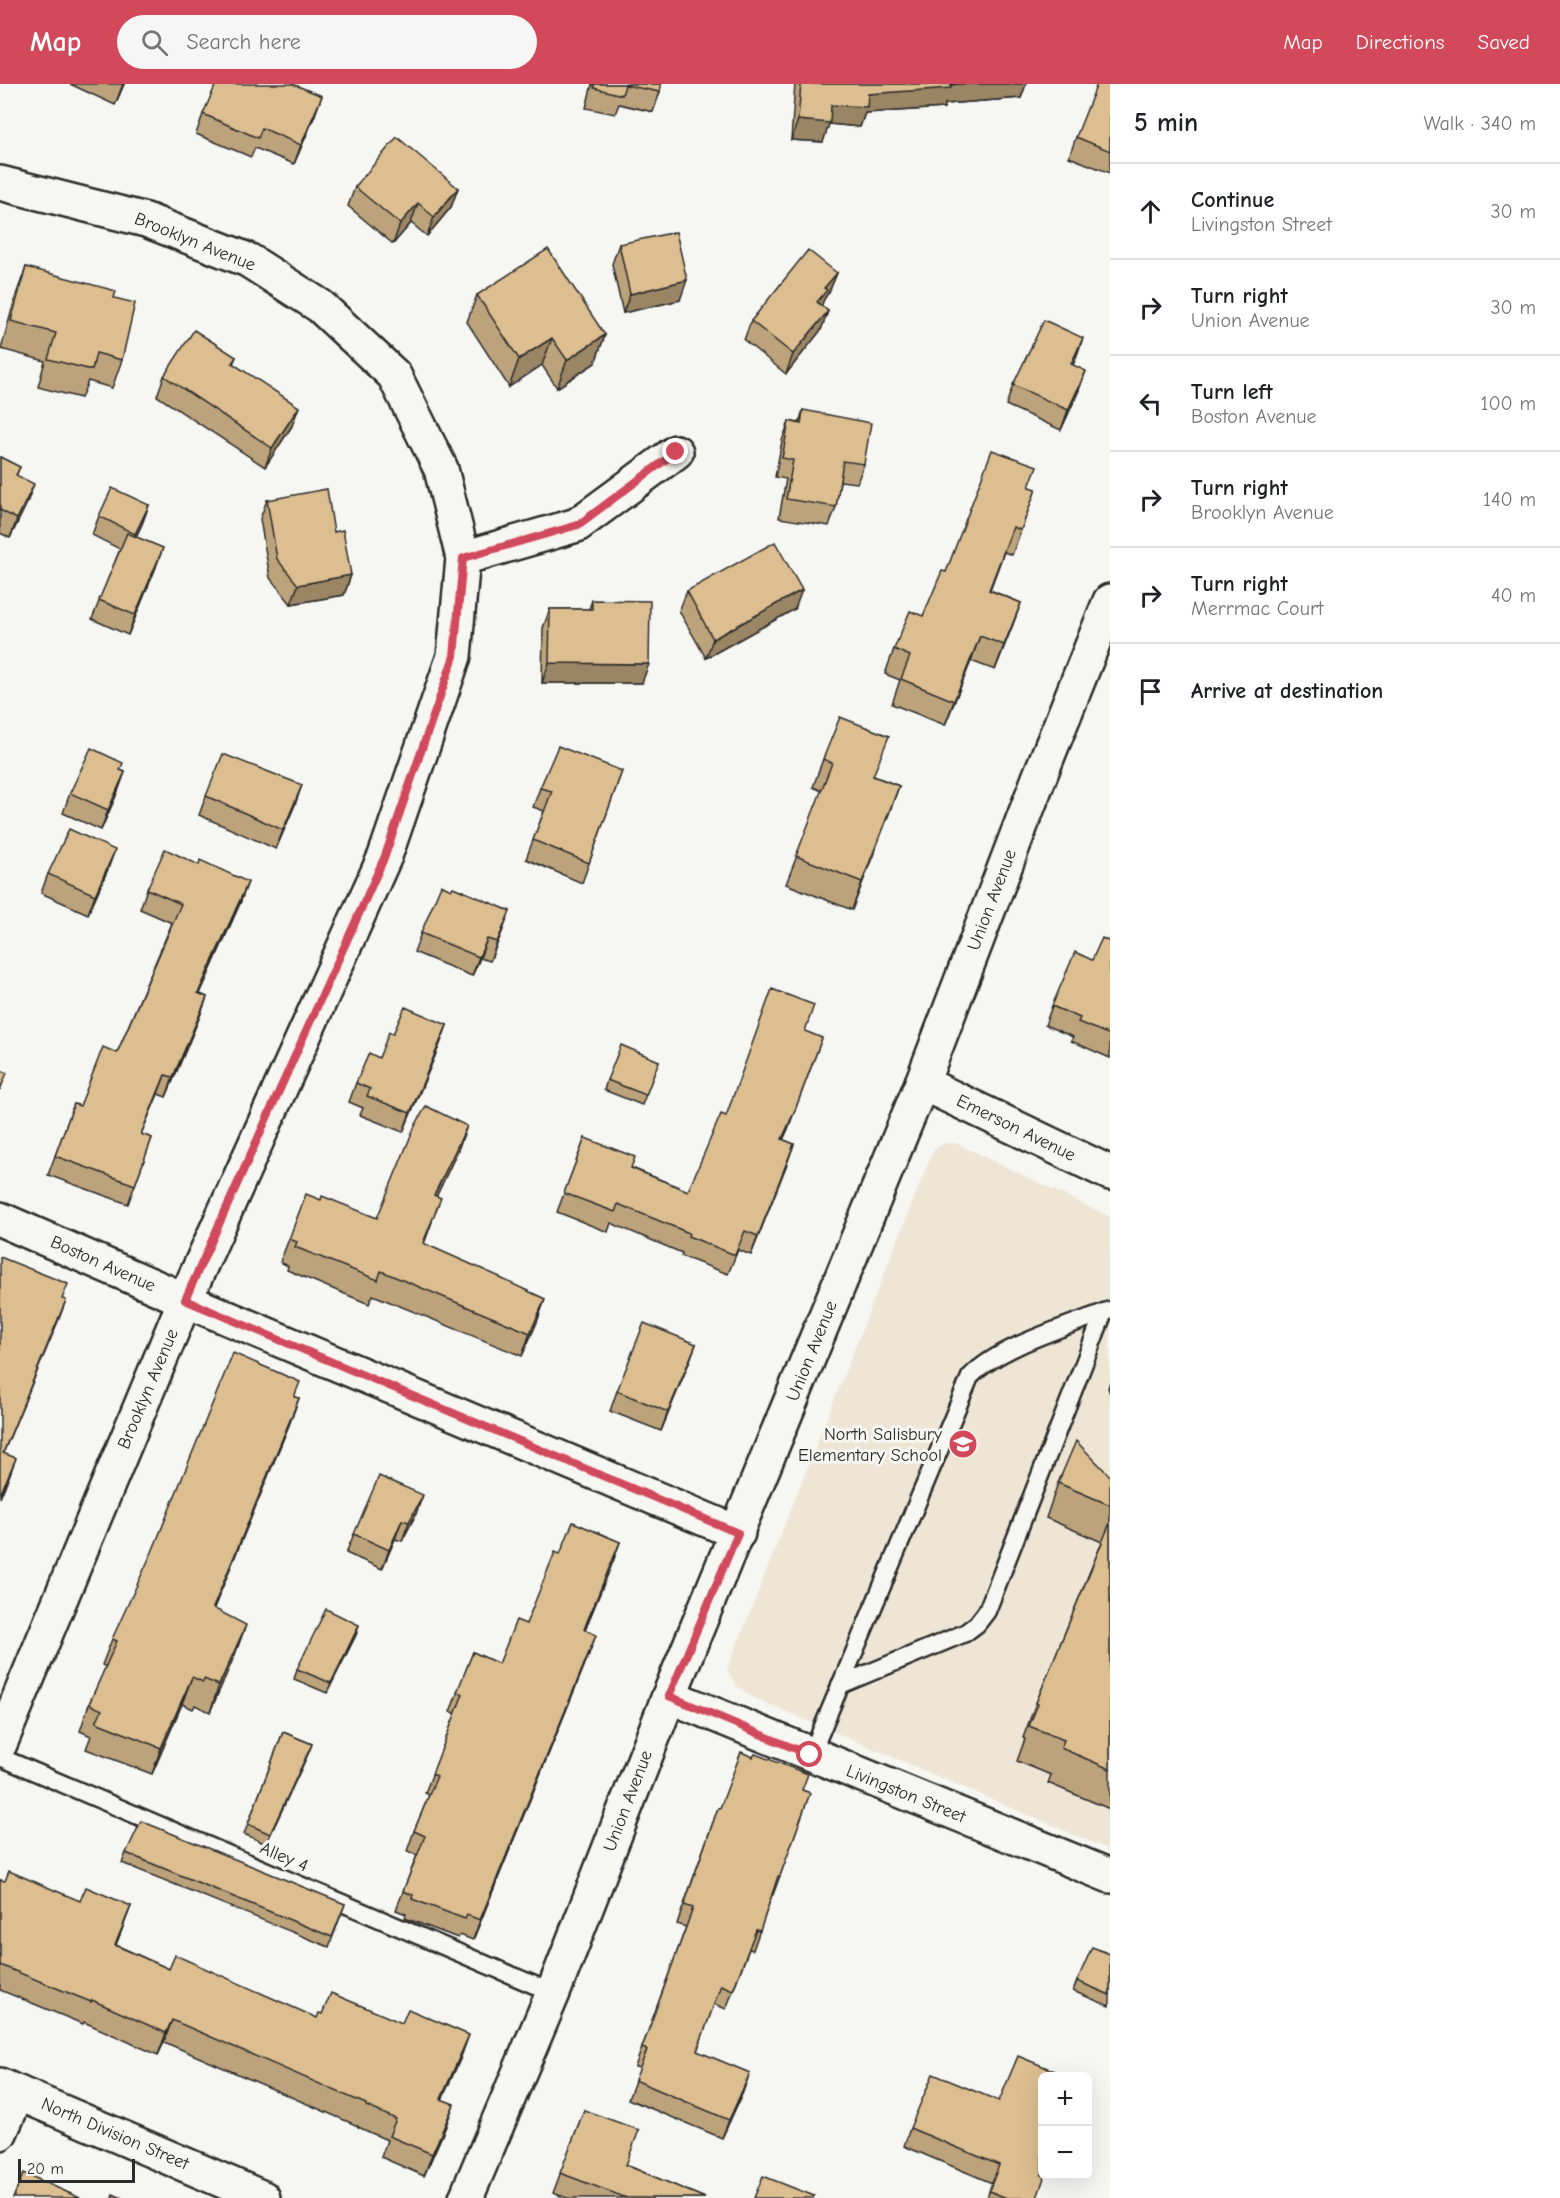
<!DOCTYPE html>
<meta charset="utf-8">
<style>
:root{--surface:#fff;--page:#f6f6f6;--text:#202124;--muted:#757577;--line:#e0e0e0;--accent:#d1495b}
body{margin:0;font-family:"Comic Neue",sans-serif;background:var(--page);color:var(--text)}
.controls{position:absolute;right:18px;bottom:18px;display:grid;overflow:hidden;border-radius:9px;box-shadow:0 6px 24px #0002}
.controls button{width:54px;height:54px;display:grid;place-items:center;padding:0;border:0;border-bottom:2px solid var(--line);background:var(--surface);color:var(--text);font:30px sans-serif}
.scale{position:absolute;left:18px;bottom:15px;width:117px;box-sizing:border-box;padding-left:6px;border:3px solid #2b2b2b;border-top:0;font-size:16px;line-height:21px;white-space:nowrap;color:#2b2b2b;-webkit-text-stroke:4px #f6f6f2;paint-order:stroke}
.stop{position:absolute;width:18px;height:18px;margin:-14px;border:4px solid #d1495b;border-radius:50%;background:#fff}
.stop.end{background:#d1495b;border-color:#fff;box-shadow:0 2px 6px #0008}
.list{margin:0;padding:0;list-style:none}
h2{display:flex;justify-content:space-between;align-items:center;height:78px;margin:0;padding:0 24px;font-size:26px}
h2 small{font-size:20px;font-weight:400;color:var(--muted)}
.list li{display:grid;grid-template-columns:39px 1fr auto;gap:18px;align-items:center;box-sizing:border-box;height:96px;padding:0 24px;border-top:2px solid var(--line)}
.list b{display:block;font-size:22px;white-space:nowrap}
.list p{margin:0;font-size:20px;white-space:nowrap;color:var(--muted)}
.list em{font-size:20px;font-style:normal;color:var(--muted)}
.icon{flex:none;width:33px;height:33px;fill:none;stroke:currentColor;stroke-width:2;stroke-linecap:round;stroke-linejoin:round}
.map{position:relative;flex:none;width:1110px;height:2114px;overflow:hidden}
header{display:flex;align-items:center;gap:36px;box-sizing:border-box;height:84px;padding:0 30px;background:var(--accent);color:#fff}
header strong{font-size:28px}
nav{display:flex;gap:33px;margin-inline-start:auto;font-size:21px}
.search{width:420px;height:54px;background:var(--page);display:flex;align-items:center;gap:15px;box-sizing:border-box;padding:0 21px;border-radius:33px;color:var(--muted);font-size:22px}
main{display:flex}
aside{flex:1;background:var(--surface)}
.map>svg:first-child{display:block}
.built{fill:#eee5d5}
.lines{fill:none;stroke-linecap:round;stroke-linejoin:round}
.lane-casing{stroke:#2b2b2b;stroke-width:21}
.street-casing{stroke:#2b2b2b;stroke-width:38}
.secondary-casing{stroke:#2b2b2b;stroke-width:38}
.lane{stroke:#f6f6f2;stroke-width:16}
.street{stroke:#f6f6f2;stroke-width:33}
.secondary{stroke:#f6f6f2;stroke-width:33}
.wall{fill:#bda37c;stroke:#2b2b2b;stroke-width:1.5}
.shaded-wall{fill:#9a8565;stroke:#2b2b2b;stroke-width:1.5}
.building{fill:#dcbe90;stroke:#2b2b2b;stroke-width:1.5}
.route{stroke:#d1495b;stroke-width:8}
.labels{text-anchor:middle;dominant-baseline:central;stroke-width:6;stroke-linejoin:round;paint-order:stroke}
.street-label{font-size:18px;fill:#2b2b2b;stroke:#f6f6f2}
.poi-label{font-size:18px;fill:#2b2b2b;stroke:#f6f6f2;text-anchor:end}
</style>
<header>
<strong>Map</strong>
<div class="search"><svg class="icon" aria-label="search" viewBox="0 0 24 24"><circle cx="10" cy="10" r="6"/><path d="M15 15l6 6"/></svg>Search here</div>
<nav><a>Map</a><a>Directions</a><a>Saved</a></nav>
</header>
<main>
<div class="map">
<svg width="1110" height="2114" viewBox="0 0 1110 2114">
<rect width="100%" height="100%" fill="#f6f6f2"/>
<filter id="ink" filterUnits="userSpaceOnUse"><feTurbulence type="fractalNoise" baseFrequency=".0167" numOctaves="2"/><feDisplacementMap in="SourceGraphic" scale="12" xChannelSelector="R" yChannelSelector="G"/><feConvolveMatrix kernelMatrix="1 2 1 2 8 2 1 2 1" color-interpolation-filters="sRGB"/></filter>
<g filter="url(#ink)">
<path class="built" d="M944,1059H956L1110,1133V1766L752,1613L736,1601L727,1586L933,1067Z"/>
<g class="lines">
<g class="lane-casing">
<g id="lane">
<path d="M840,1601L965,1549L977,1540L987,1527L1104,1228"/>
<path d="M811,1671L970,1293C999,1262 1069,1242 1110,1226"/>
<path d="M0,1673L553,1909"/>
</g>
</g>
<g class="street-casing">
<g id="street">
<path d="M0,99L146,136L248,176L320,222L394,291L441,385L463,474L454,572L385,772L185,1216L0,1660"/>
<path d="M463,474L577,441L676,368"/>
<path d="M922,999L1110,1089"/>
<path d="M0,1135L185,1216L738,1449"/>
<path d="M669,1612L1110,1792"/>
<path d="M18,2009L263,2114"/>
<path d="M466,2114L553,1909L669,1612L922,999L1039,694L1110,517"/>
</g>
</g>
<g class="secondary-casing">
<path id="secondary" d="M0,2001L18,2009L0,2049"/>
</g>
<use href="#lane" class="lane"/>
<use href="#street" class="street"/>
<use href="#secondary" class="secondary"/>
</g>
<g class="wall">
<path d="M70,0H124L115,21Z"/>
<path d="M592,0H661L660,8L653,28L619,20L615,30L586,24Z"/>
<path d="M795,0H1026L1021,14L945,20L944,24L865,29L860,43L829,40L823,58L791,56Z"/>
<path d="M1110,0V89L1069,73L1076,53Z"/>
<path d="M203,30L315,31L294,80L255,64L251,73L196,50Z"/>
<path d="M355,103L458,104L451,123L427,152L411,139L393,160L348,122Z"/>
<path d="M619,160L680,216L623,229L612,180Z"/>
<path d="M26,183L114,214L122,276L112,304L88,297L81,314L38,303L45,277L1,265L16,211Z"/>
<path d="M837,189L829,208L824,215L821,222L828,227L821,246L786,290L744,256L751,237Z"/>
<path d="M477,211L605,251L595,279L557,304L542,281L509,303L467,238Z"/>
<path d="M236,273L233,280L292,342L265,383L157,312L164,292Z"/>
<path d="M1076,274L1073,281L1079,306L1061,346L1006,321L1013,301Z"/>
<path d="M803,326L864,380L857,399L840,397L836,423L829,442L779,434L786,395L775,393L782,357L789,337L799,339Z"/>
<path d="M0,373L20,383L16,392L27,419L10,454L0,449Z"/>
<path d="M1030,403L1036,405L1012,471L1004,468L990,506L1021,519L995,586L971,577L945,641L892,620L900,596L885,590L894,565L923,532L946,488Z"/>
<path d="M267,416L334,448L351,491L344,511L291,520L270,494L260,435Z"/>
<path d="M149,421L142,440L136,453L156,483L128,551L92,535L120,465L92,451L99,432Z"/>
<path d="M687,507L795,525L706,574L679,527Z"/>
<path d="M592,516L642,599H542L543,544L550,525H589Z"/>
<path d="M823,675L874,692L899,702L852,826L786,800L822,707L813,703Z"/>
<path d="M120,686L125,688L118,707L101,746L63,729L70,709Z"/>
<path d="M622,687L582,799L526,775L544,727L533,723L540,704Z"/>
<path d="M302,701L276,765L199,731L206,712Z"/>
<path d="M108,785L88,830L41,809L48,790Z"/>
<path d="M147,805L241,817L200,910L207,913L200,932L166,1013L158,1010L141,1050L152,1054L128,1120L48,1091L74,1020L80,1022L117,969L172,839L140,825Z"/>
<path d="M451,806L510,827L490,877L480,874L472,892L414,868L421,849Z"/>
<path d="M1110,858V974L1071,957L1073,953L1045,941L1052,922L1092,876Z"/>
<path d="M447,941L440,960L403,1048L360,1031L363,1024L349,1018L356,999L379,974L393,950Z"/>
<path d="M805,947L788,1045L783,1056L794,1060L751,1171L738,1166L728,1190L681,1172L682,1169L611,1139L608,1148L557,1128L585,1054L632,1084L688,1107L726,1032Z"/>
<path d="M659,977L642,1021L604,1006L607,996Z"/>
<path d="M458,1066L436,1112L432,1138L424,1160L545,1215L537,1238L522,1272L373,1211L369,1220L287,1186L288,1182L280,1178L289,1155L321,1116L377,1134Z"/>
<path d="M696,1260L661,1347L610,1327L617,1307Z"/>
<path d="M1110,1298V1309L1108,1304Z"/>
<path d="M295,1313L299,1314L289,1341L214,1524L236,1568L210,1628L195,1621L193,1625L182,1620L152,1690L86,1665L91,1652L80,1647L89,1620L106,1583L102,1581L112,1555Z"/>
<path d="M1110,1392V1725L1048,1699L1051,1691L1017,1677L1025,1655L1023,1654L1036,1619L1102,1458L1046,1434L1058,1399Z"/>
<path d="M416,1430L402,1457L395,1455L382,1485L346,1469L354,1450Z"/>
<path d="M620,1458L585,1546L589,1570L473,1856L460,1851L458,1854L405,1834L406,1830L396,1826L417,1771L407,1767L414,1747L429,1711L425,1709L456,1629L450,1628L473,1568L499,1580L526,1540L560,1470Z"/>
<path d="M356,1551L327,1609L294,1595L297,1585Z"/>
<path d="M283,1648L312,1660L308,1670L266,1760L244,1750Z"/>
<path d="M802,1706L810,1709L773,1811H772L753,1866L749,1865L726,1925L714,1920L697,1967L743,2008L722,2054L628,2015L640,1984L635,1983L686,1843L677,1840L718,1724H720Z"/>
<path d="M126,1769L345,1820L329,1863L122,1779Z"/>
<path d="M0,1796L80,1817L131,1822L116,1861L169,1885L317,1934L461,1973L442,2015L446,2042L424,2092L381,2073L387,2056L358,2043V2042L164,1958L158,1971L84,1938L83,1940L0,1906Z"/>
<path d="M1110,1870V1919L1109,1922L1073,1907L1077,1897Z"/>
<path d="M1042,1992L1037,2114H987L992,2099L904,2062L910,2044L999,2017Z"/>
<path d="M584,2026L626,2081L705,2114H567L553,2109Z"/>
</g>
<g class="shaded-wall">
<path d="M123,0H124L115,21Z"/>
<path d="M958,0H1026L1021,14L945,20L944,24L865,29L860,43L829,40L823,58L791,56L798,36L831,21L868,10Z"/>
<path d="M322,12L315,31L294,80L301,61Z"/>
<path d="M458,104L451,123L427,152L434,133Z"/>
<path d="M418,119L411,139L393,160L400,140Z"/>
<path d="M837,189L829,208L824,215L820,226L817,218L824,204Z"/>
<path d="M687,196L680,216L623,229L630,210Z"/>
<path d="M828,227L821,246L786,290L793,270Z"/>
<path d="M605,251L595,279L557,304L567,276Z"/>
<path d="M552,254L542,281L509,303L519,275Z"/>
<path d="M1083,254L1076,274L1064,299L1071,280Z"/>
<path d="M1086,287L1079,306L1061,346L1068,326Z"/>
<path d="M299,323L292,342L265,383L272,364Z"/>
<path d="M34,400L27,419L10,454L17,435Z"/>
<path d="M149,421L142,440L128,469L135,450Z"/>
<path d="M163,464L156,483L128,551L135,531Z"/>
<path d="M351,491L344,511L291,520L298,501Z"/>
<path d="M802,506L795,525L706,574L713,555Z"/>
<path d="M1021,519L1012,543L995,586L1004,561Z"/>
<path d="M980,552L971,577L945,641L954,617Z"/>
<path d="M549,579L649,580L642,599H542Z"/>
<path d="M125,688L118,707L101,746L108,726Z"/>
<path d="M302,701L295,721L276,765L283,746Z"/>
<path d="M899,702L889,730L852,826L862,798Z"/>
<path d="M115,766L108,785L88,830L95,811Z"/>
<path d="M248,798L241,817L191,929L198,909Z"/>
<path d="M510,827L503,846L490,877L497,858Z"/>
<path d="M487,855L480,874L472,892L479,873Z"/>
<path d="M207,913L200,932L166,1013L173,993Z"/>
<path d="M447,941L440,960L403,1048L410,1029Z"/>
<path d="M822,954L788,1045L774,1074L782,1055Z"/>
<path d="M165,991L158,1010L133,1069L141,1050Z"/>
<path d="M467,1042L458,1066L426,1135L434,1111Z"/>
<path d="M794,1060L787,1080L751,1171L758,1152Z"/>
<path d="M545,1215L537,1238L522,1272L530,1249Z"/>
<path d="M66,1216L59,1235L0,1377V1376Z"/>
<path d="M696,1260L689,1279L661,1347L668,1328Z"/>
<path d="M299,1314L289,1341L203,1550L213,1524Z"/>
<path d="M16,1374L9,1393L0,1414V1411Z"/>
<path d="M423,1411L416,1430L402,1457L409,1438Z"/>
<path d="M402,1436L395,1455L382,1485L389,1466Z"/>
<path d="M620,1458L613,1478L577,1565L584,1545Z"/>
<path d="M246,1541L236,1568L210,1628L219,1601Z"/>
<path d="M359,1541L356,1551L327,1609L331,1599Z"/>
<path d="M596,1551L589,1570L473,1856L480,1836Z"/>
<path d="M192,1593L182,1620L152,1690L161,1664Z"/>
<path d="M312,1660L308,1670L266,1760L270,1750Z"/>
<path d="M131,1822L123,1843L107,1882L115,1861Z"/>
<path d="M172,1936L164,1958L158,1971L166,1949Z"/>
<path d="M469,1951L461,1973L433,2036L441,2015Z"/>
<path d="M750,1989L743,2008L722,2054L729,2036Z"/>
<path d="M454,2020L446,2042L424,2092L432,2070Z"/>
</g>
<g class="building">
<path d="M216,0H293L322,12L301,61L262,44L258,54L203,30Z"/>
<path d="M594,0H661L660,8L625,1L622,11L594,4Z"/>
<path d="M801,0H958L951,1V4L868,10L867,23L831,21L830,39L798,36Z"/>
<path d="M1097,0H1110V67L1076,53Z"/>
<path d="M397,53L458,104L434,133L418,119L400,140L355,103Z"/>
<path d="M676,148L687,196L630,210L619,160Z"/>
<path d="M548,165L605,251L567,276L552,254L519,275L477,211Z"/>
<path d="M808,166L837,189L824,204L827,206L817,218L828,227L793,270L751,237Z"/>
<path d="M26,183L116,207L114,214L135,219L122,276L96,269L92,286L48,275L56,249L11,237Z"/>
<path d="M1044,236L1083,254L1071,280L1086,287L1068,326L1013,301Z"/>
<path d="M194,246L236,273L232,279L299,323L272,364L164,292Z"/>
<path d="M803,326L871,339L864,380L843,377L836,423L786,415L793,376L782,374L789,337L801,340Z"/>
<path d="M992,366L1037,382L1029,403L1036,405L1021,446L1013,443L989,506L1021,519L1004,561L980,552L954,617L901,595L910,572L894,565L910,527L923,532L942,487L946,488Z"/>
<path d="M0,373L20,383L16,391L34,400L17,435L0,426Z"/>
<path d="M112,404L149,421L135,450L99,432Z"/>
<path d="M327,405L334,448L343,446L351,491L298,501L277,475L267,416Z"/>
<path d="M127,449L163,464L135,531L99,516Z"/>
<path d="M775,458L802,506L713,555L687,507Z"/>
<path d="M592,516L650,517L649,580L549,579L550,525H592Z"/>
<path d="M840,633L889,652L873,692L899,702L862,798L796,772L832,679L823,675Z"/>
<path d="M558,662L622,687L589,779L533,756L552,707L540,704Z"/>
<path d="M91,664L123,679L120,686L125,688L108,726L70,709Z"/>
<path d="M223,670L302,701L283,746L206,712Z"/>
<path d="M69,745L115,766L95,811L48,790Z"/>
<path d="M165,765L199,781L200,776L248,798L198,909L207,913L173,993L165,991L141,1050L152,1054L135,1101L55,1072L74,1020L80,1022L103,963L117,969L181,820L147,805Z"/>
<path d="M441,801L451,806L453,803L510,827L497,858L487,855L479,873L421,849Z"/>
<path d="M1102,854L1110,858V951L1078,938L1080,934L1052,922L1075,868L1092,876Z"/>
<path d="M772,905L814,921L805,947L822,954L795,1026L782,1055L794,1060L758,1152L745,1147L735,1171L688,1152L689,1149L618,1120L615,1128L564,1109L585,1054L635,1073L631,1084L688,1107L721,1030L726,1032Z"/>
<path d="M405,923L447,941L410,1029L367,1012L370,1005L356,999L369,969L379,974L389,948L393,950Z"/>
<path d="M621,961L659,977L646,1011L607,996Z"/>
<path d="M0,986L7,989L0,1006Z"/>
<path d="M426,1022L467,1042L434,1111L441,1114L423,1159L500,1193V1194L545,1215L530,1249L381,1187L378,1196L295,1163L297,1158L289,1155L306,1110L321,1116L322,1112L377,1134L414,1044Z"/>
<path d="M0,1173L68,1200L62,1215L66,1216L3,1369L16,1374L0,1411Z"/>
<path d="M644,1239L696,1260L668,1328L617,1307Z"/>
<path d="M233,1269L300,1298L294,1313L299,1314L213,1524L246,1541L219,1601L204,1595L203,1598L192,1593L161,1664L96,1638L102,1626L89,1620L117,1557L112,1555L152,1468Z"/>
<path d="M1076,1357L1110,1392V1421L1058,1399Z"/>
<path d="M379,1392L423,1411L409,1438L402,1436L389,1466L354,1450Z"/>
<path d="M573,1438L620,1458L584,1545L596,1551L480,1836L467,1831L465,1835L412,1815L413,1811L403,1807L425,1752L414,1747L437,1692L432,1690L463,1610L457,1608L473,1568L499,1580L516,1536L526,1540L555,1468L560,1470Z"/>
<path d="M1110,1439V1685L1061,1664L1064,1656L1029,1642L1038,1620L1036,1619Z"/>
<path d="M326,1525L359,1541L331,1599L297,1585Z"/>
<path d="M283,1648L312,1660L270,1750L248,1740Z"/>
<path d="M741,1668L753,1673L755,1670L808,1690L802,1706L810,1709L780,1792H778L760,1847L756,1846L733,1906L721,1901L697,1967L750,1989L729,2036L635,1996L647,1966L642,1964L693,1824L684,1821L718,1724H720Z"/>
<path d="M141,1737L345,1820L332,1853L126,1769Z"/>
<path d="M9,1787L80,1817L86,1803L131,1822L115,1861L169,1885L175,1871L317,1934L319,1929L322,1930L331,1909L402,1939L408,1925L469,1951L441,2015L454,2020L432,2070L389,2052L396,2035L366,2022V2020L172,1936L166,1949L92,1916L91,1918L0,1881V1796L5,1797Z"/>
<path d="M1092,1863L1110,1870V1911L1077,1897Z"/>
<path d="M1018,1972L1067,1992H1042V2091H1045L1037,2114H1007L989,2107L999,2081L910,2044L933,1990L999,2017Z"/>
<path d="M584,2026L639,2046L626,2081L705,2114H627L560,2089Z"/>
<path d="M24,2089L80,2114H13Z"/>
<path d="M763,2092L814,2112L813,2114H754Z"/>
<path d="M113,2110L122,2114H112Z"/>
</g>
</g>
<g class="lines" filter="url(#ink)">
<path class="route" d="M676,368L578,441L463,474L454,572L385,772L185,1216L738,1449L669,1612L810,1671"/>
</g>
<defs>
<g id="school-disc" transform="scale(1.5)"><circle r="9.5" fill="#d1495b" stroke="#f6f6f2"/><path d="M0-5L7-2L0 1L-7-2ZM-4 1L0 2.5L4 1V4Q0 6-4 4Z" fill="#fff"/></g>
</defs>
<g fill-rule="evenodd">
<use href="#school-disc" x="963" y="1360"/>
</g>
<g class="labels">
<g class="street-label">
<text transform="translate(195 158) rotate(22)">Brooklyn Avenue</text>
<text transform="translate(992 816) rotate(-69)">Union Avenue</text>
<text transform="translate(1016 1044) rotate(26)">Emerson Avenue</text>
<text transform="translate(103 1180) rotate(24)">Boston Avenue</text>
<text transform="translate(812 1267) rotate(-68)">Union Avenue</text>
<text transform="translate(148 1305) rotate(-67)">Brooklyn Avenue</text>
<text transform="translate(906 1710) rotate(22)">Livingston Street</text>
<text transform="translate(628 1717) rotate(-69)">Union Avenue</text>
<text transform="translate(284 1773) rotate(23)">Alley 4</text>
<text transform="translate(115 2050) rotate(23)">North Division Street</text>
</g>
<g class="poi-label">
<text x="942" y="1350">North Salisbury<tspan x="942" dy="21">Elementary School</tspan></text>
</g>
</g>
</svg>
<div class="controls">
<button>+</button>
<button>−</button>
</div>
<div class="scale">20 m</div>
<div class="stop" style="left:810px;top:1671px"></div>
<div class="stop end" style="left:676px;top:368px"></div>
</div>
<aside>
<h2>5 min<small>Walk · 340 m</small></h2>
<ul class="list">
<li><svg class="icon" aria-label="ahead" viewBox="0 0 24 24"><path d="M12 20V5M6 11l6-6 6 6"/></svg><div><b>Continue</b><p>Livingston Street</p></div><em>30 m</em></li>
<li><svg class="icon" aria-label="right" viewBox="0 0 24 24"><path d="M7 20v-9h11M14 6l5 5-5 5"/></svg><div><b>Turn right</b><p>Union Avenue</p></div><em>30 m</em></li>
<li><svg class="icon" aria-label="left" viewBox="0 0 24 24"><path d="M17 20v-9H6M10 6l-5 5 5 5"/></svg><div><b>Turn left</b><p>Boston Avenue</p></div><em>100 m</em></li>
<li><svg class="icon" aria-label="right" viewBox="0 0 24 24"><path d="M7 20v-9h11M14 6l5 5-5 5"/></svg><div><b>Turn right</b><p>Brooklyn Avenue</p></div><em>140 m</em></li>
<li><svg class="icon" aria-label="right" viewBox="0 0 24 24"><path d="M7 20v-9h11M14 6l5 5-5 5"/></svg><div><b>Turn right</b><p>Merrmac Court</p></div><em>40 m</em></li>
<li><svg class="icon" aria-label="arrive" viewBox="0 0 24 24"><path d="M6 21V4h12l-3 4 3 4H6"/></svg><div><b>Arrive at destination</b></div></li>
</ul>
</aside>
</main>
